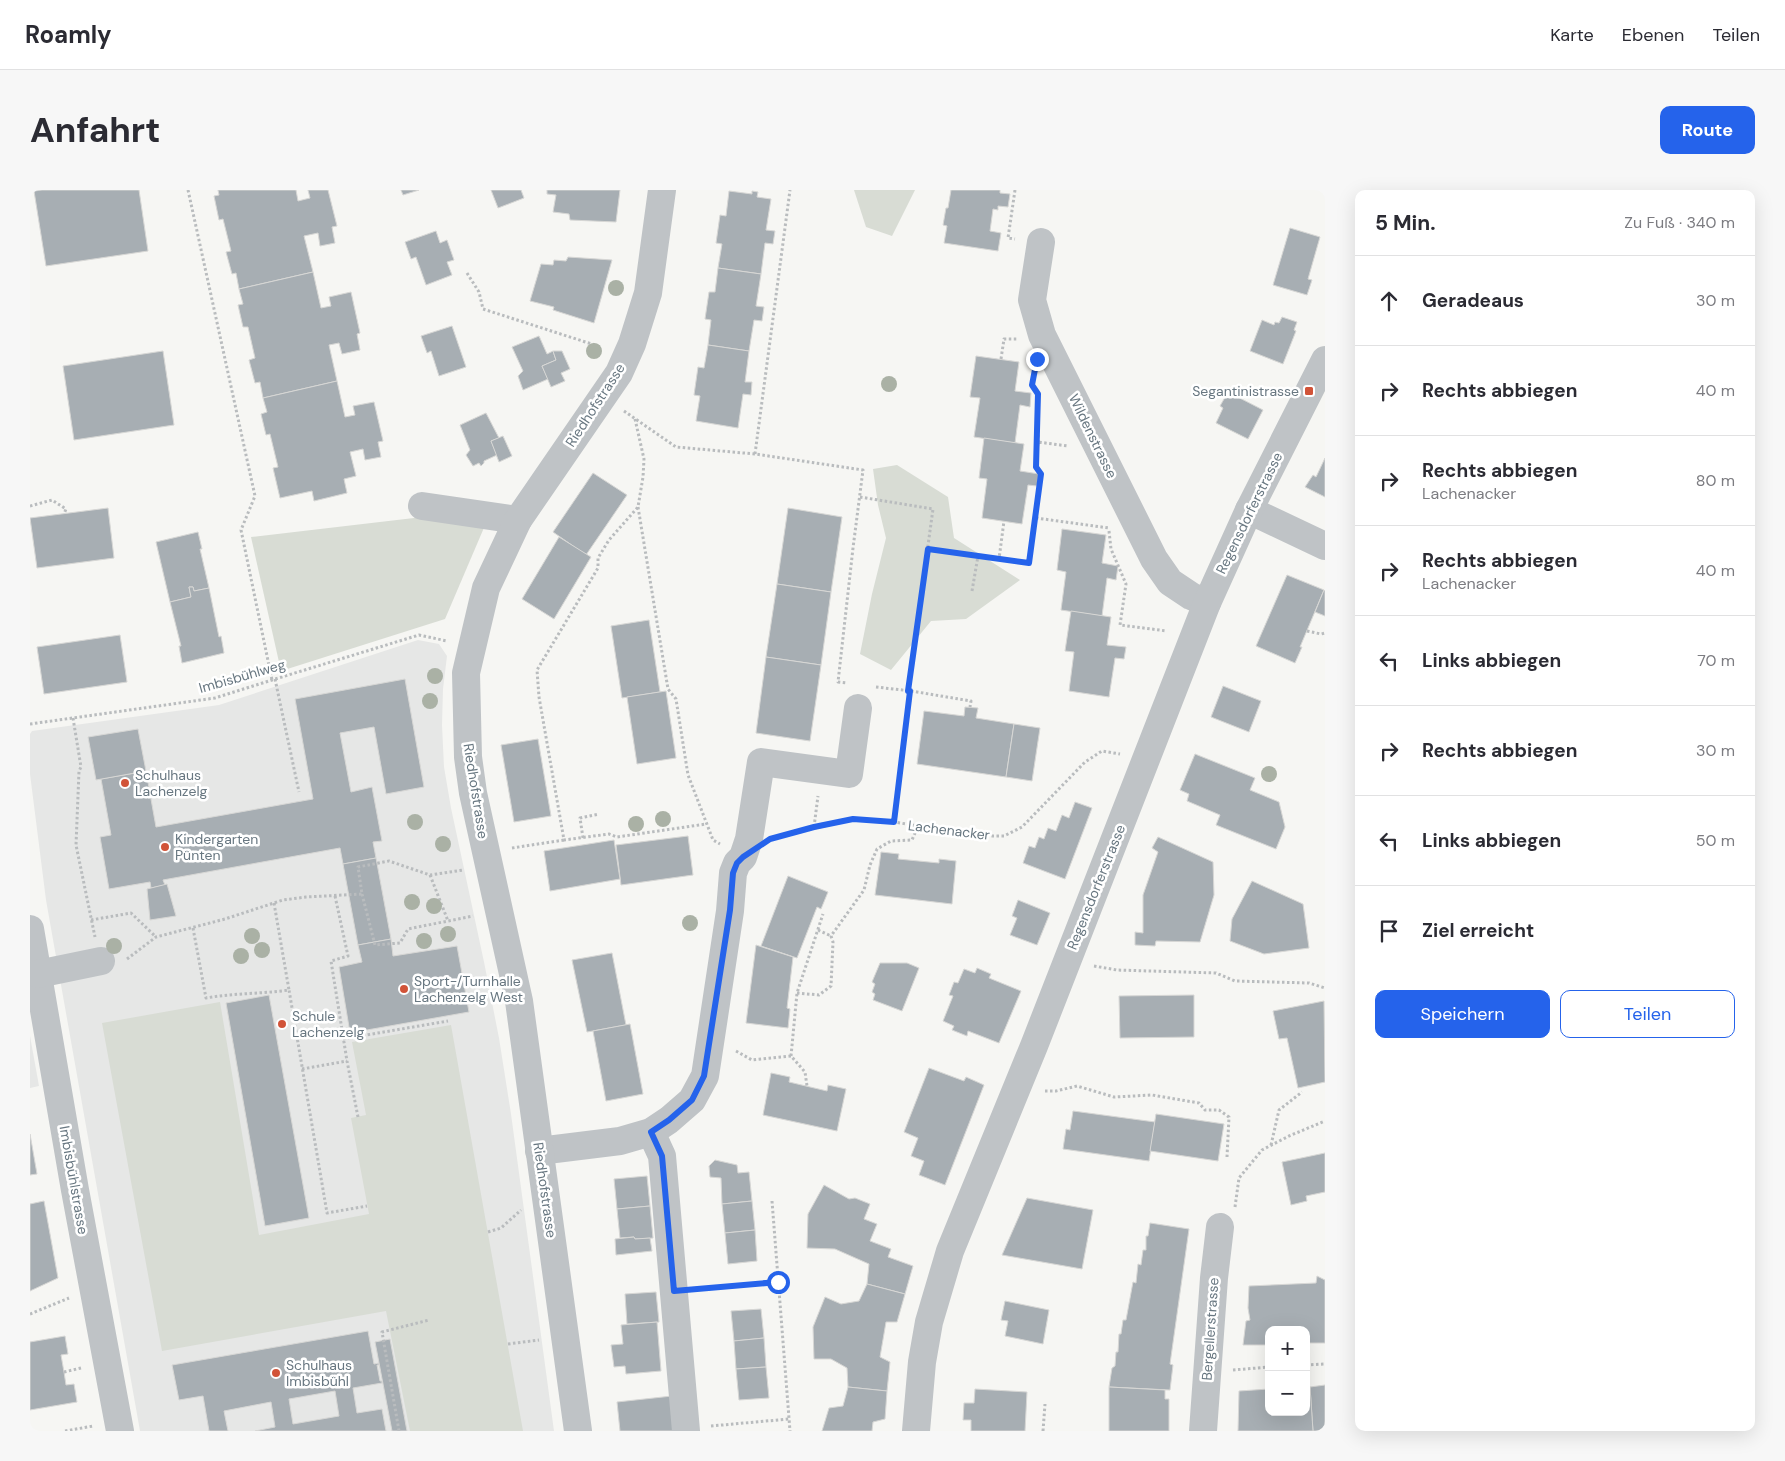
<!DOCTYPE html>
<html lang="de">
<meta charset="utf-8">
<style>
:root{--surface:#fff;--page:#f7f7f7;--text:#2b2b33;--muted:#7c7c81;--line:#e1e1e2;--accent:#2563eb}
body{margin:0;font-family:"DM Sans",sans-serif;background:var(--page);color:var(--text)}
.controls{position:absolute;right:15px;bottom:15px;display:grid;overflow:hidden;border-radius:10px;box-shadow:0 5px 20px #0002}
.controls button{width:45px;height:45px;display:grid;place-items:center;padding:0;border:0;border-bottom:1px solid var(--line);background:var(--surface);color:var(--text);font:25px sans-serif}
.stop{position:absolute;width:15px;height:15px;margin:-11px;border:4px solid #2563eb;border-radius:50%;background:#fff}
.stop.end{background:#2563eb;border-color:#fff;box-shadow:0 1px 5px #0008}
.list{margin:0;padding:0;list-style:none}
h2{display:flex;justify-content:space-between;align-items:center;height:65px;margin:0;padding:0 20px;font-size:21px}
h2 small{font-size:16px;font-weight:400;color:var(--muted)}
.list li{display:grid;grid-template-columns:32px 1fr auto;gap:15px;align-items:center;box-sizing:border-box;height:90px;padding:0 20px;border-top:1px solid var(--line)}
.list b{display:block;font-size:19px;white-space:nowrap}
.list p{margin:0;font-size:16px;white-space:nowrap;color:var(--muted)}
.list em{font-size:16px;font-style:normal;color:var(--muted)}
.actions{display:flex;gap:10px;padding:15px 20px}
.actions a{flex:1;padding:11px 0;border:1px solid var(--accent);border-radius:10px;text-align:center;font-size:18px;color:var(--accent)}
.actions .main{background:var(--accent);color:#fff}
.icon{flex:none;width:28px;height:28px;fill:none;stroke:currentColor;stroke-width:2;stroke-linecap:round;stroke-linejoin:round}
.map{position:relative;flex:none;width:1295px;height:1241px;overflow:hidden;border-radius:10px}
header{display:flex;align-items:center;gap:30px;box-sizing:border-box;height:70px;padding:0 25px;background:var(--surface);border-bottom:1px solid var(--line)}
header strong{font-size:24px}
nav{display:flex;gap:28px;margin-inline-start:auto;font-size:18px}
.intro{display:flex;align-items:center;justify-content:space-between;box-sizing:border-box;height:120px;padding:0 30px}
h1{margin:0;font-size:35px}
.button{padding:12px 22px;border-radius:10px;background:var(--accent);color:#fff;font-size:18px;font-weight:700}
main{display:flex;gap:30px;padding:0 30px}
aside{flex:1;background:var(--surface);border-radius:10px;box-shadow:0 5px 20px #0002}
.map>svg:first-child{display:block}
.built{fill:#e6e7e6}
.green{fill:#d8dcd4}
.building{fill:#a7aeb3;stroke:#d7d7d5;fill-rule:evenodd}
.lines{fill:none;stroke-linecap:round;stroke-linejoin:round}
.path{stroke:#b9bcbe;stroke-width:3;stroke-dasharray:2.5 2.5;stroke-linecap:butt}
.minor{stroke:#bfc3c6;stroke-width:28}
.tree{fill:#aab1a5}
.route{stroke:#2563eb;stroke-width:6}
.poi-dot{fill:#d15338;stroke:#fff;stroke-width:2}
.labels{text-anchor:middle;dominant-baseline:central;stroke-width:5;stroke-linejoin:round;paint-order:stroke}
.poi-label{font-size:14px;fill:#687781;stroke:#fff;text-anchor:start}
.street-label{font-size:14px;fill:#687781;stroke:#fff}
</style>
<header>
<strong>Roamly</strong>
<nav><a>Karte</a><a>Ebenen</a><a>Teilen</a></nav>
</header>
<div class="intro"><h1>Anfahrt</h1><a class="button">Route</a></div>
<main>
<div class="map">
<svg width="1295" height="1241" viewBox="0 0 1295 1241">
<rect width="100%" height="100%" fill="#f6f6f3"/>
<g class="built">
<path d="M388,450L409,454L417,466L413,499L412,535L414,577L421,618L454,772L469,848L481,924L524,1241H110L16,710L0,584V544L2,541L189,515Z"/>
<path d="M0,846L9,896L0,898Z"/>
</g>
<g class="green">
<path d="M824,0H885L862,46L836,37Z"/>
<path d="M867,275L918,307L924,348L990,390L936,429L901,431L861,480L830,464L842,404L856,348L848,315L843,279Z"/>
<path d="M401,326L456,333L415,429L251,481L221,347Z"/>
<path d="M190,812L229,1045L339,1024L321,928L336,925L322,852L421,835L493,1241H380L356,1121L132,1161L72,833Z"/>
</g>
<g class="building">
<path d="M12,0H109L118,61L16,76L4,1Z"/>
<path d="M188,0H266L268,11L280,8L278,0H298L307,36L302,37L305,53L290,56L288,43L274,46L283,82L209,99L206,83L202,84L196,62L201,61L193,29L189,30L184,6L189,5Z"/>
<path d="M371,0H389L373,5Z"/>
<path d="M461,0H491L494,8L468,18Z"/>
<path d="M517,0H590L586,32L540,30L539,24L523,22L526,5L517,4Z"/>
<path d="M921,0H970V3L980,4L978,17L968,16V20L963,19L960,41L971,43L968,61L914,53L917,36L913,35L916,18H918Z"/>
<path d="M699,1L722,4V1L728,2L727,7L741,9L736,40L745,41L743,54L735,53L731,84L688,78L692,54L686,53L690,25L696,26Z"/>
<path d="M1260,38L1290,47L1278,89L1282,90L1277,105L1243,95Z"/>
<path d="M406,41L410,53L417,50L424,70L417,72L422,85L396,95L386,67L381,69L375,52Z"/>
<path d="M538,67L582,70L564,133L523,120L524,117L500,111L511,74L523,75L524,70L536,71Z"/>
<path d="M688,78L731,84L726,116L734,117L732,131L724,130L719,161L678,155L681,130L675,129L679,102H685Z"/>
<path d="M283,82L291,118L301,116L299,107L321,102L330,143L327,144L330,160L312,164L309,153L299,155L307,191L233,208L230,192L225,193L219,170L225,168L218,137H213L208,115L213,114L209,99Z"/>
<path d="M1252,127L1267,132L1264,140L1266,141L1253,174L1220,161L1232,130L1244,135L1245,132L1249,133Z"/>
<path d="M422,136L436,177L409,186L401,161L397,163L391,146Z"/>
<path d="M509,146L517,164L523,161L526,170L512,176L518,189L493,200L488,186L493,181L482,157Z"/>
<path d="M678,155L719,161L715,192H722L721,205L713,204L708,238L666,231L670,206L664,205L668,177L674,178Z"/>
<path d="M133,161L144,235L44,250L33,176Z"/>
<path d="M523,161H532L540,179L531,183L535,191L521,197L512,176L526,170Z"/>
<path d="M946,166L989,172L985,201L1001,203L1000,217L990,215L985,253L944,247L950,208L940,207Z"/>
<path d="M307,191L315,227L325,225L323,216L344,212L353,251L348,252L351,267L335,270L333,259L320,262L326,286L314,289L317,303L284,311L282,301L250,308L243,278L248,277L240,244L236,245L231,224L237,222L233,208Z"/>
<path d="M1198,202L1233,220L1218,249L1186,233L1193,218L1190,216Z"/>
<path d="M456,223L469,248L461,251L467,265L454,271V273L451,276L449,273L443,276L436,265L440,260L430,235Z"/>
<path d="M473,246L482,266L469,272L461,251Z"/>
<path d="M954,248L994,254L990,281L1009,284L1007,296L998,295L992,334L952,328L957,289L949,288Z"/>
<path d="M1295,268V307L1275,297L1283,285L1286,287Z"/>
<path d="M563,283L597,305L556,365L523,342Z"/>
<path d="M78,318L84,368L7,378L0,328Z"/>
<path d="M758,318L812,327L801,402L747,394Z"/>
<path d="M1032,339L1076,345L1072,373L1088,376L1086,390L1077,388L1072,426L1031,420L1036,382L1027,380Z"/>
<path d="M168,342L172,359H170L179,398L164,401L163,397H159L161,407L140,412L126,352Z"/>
<path d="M529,347L561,367L524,429L492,409Z"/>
<path d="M1257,385L1294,400L1270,457H1272L1265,473L1226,456Z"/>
<path d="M747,394L801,402L791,475L736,467Z"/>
<path d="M159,397H163L164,401L179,398L189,447L191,446L194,463L152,473L149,456H151L140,412L161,407Z"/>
<path d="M1294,400L1295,401V426L1285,422Z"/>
<path d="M1041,421L1081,427L1077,455L1096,457L1094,469L1085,468L1079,507L1039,501L1044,462L1035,461Z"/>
<path d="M619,430L630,502L592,508L581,436Z"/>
<path d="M90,445L97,492L14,504L7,457Z"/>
<path d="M736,467L791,475L780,551L726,543Z"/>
<path d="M375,489L394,597L356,604L344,537L310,543L321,602L342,597L352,651L343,652L346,668L313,674L310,658L133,690L135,695L121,698L120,692L79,699L70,647L81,645L71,589L116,581L126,637L283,609L265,509Z"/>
<path d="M1193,496L1231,511L1219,542L1181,527Z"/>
<path d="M636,501L646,568L607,574L597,507Z"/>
<path d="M935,517L948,518L946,528L984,534L976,587L887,574L894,521L934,526Z"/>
<path d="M984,534L1010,538L1002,591L976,587Z"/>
<path d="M108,539L116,581L66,590L58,547Z"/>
<path d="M508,549L521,626L484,632L471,555Z"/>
<path d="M1165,564L1225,588L1220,600L1249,612L1255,637L1246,659L1186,635L1190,625L1157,611L1159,604L1150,600Z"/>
<path d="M1045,612L1062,618L1035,689L993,673L999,656L1005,658L1009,647L1014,649L1018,638L1026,641L1032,625L1039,628Z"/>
<path d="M658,646L663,685L591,695L586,655Z"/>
<path d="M1128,647L1183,672L1184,705L1170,752L1126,751L1125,756L1105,755V742L1113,743V705L1128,662L1122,658Z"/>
<path d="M584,650L590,689L520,701L514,661Z"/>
<path d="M851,662L869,664L868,669L909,673V669L926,671L922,714L845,705Z"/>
<path d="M346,668L361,749L328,755L313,674Z"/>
<path d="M758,686L798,702L791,719L787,717L767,768L731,756Z"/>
<path d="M1222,691L1273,714L1279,758L1234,764L1200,751L1202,729Z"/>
<path d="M137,694L146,726L120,730L117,699Z"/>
<path d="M988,710L1020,723L1007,755L980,745L987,728L982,726Z"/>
<path d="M361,749L363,766L427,756L439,822L320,843L309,777L332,772L328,755Z"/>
<path d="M726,755L763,767L757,818L760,819L758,838L716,833Z"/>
<path d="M582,763L596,835L557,842L542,770Z"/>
<path d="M850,773H877L889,778L872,821L843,810L845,804L842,802L845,794L842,792Z"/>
<path d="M947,778L961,784L959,788L991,801L969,853L938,841L937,846L922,840L924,836L913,831L923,806L919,805L924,792L928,793L934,779L945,783Z"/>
<path d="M239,805L279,1028L235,1036L196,813Z"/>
<path d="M1164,805V847L1090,848L1089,806Z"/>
<path d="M1294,811L1295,892L1268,898L1257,848L1249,849L1243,821Z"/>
<path d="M600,834L613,904L576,911L563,841Z"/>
<path d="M899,878L934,891L936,887L954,895L915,995L889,985L894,971L881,966L888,948L874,942Z"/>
<path d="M741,883L760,887L759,892L797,901L798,895L816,899L807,941L733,925Z"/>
<path d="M1043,921L1125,932L1119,971L1033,959L1036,939L1040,940Z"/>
<path d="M1126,924L1194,934L1188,971L1120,961Z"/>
<path d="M0,944L7,984L0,985Z"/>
<path d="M1295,963V1002L1276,1006L1277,1011L1261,1015L1252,972Z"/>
<path d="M685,970L707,975L708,983L719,982L722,1011L692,1014L691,988L680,987L679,976Z"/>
<path d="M617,986L620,1016L587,1019L584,989Z"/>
<path d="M794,995L819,1009L825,1008L840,1014L834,1029L847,1034L840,1051L861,1059L858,1067L883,1076L875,1104L837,1094L839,1074L805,1059L777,1058L778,1024Z"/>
<path d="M997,1008L1063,1020L1052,1079L972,1065Z"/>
<path d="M14,1011L28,1088L0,1101V1014Z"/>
<path d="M722,1011L725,1040L695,1043L692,1014Z"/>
<path d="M620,1016L623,1048L605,1049L604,1047L590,1048L587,1019Z"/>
<path d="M1120,1033L1159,1039L1140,1174L1143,1175L1140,1200L1079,1197L1082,1178L1085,1176L1086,1162H1088L1089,1144H1091L1093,1130H1096L1103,1092L1106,1093L1108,1074L1111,1075L1113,1060H1116V1046H1118Z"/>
<path d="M725,1040L727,1071L698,1074L695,1043Z"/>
<path d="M604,1047L605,1049L620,1048L622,1061L586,1065L585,1049Z"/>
<path d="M1287,1086L1295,1090V1153H1276V1140H1239V1155H1213L1216,1131L1220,1130L1218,1118L1219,1096L1286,1093Z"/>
<path d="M837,1094L875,1104L867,1132H856L850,1167L860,1172L857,1201L818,1197L817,1178L801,1169H784L783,1137L795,1107L811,1114L829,1111Z"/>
<path d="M626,1102L629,1132L597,1134L595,1104Z"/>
<path d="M975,1111L1019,1120L1013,1154L975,1146L978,1131L971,1130Z"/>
<path d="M731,1119L734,1148L704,1151L701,1121Z"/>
<path d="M627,1132L631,1181L596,1184L595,1176L584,1177L581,1155L593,1154L591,1135Z"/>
<path d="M338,1141L344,1174L349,1173V1175H347L350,1191H352V1193L323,1198L327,1223L352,1219L356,1241H225L245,1237L241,1212L194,1221L198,1241H179L173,1206L149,1210L142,1175ZM305,1201L309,1226L263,1234L259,1209Z"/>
<path d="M35,1146L38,1164L31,1165L34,1182L36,1195L44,1194L47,1212L0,1220V1152Z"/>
<path d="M734,1148L736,1177L706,1179L704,1151Z"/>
<path d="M360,1149L377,1241H362L345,1152Z"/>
<path d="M736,1177L739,1208L709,1210L706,1179Z"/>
<path d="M1295,1195V1241H1283L1280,1197Z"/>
<path d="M818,1197L857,1201L855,1229L843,1232L842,1241H792L799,1218L813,1216Z"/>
<path d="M1079,1197L1135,1200V1209H1139V1241H1079Z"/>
<path d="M1276,1197H1280L1283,1241H1208L1209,1201L1239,1199V1222H1276Z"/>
<path d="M945,1199L997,1202L995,1241H941V1230H933L934,1213H944Z"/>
<path d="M642,1206L645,1241H590L587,1212Z"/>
</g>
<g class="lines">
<g class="path">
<path d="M158,0L225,306L211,340L242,490"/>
<path d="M985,0L978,48L985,49"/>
<path d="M437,83L449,102L453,119L571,157"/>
<path d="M971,169L974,149H987"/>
<path d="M1003,187L1002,195L1008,204V252"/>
<path d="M594,221L646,257L725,264L833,280L823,358L808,492L817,493"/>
<path d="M605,229L614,269L613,287L608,317L579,350L568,368V378L507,480L509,507L534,650L579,644L587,647L676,634"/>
<path d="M725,264L760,0"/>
<path d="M830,307L903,319L878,501"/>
<path d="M0,316L22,310L36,319L34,324"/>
<path d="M608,317L638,499L646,509L658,585L683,650L690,654"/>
<path d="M1006,328L1079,338V337"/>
<path d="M1079,341L1081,359L1096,394L1090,435L1137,441"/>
<path d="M898,359L969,369L974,331"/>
<path d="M969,369L999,373L1011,284L1006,277L1008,252L1038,256"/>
<path d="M942,401L948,366"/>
<path d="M1277,441L1291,444L1295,443"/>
<path d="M245,489L269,602"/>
<path d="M846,497L881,501L864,632"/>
<path d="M881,501L941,511L940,517"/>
<path d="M43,528L51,577L49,581L46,655L65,747"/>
<path d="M0,534L185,508L242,490L389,445L417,451"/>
<path d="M784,637L788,606"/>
<path d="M553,648L550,628L569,624"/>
<path d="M745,648L823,629L864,632L950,646H974L992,637L1055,572L1072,561L1090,564"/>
<path d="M482,658L534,650"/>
<path d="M400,685L418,731"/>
<path d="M332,704L345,755L370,753L378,739L443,726"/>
<path d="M305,706L318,766L301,771L317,871L328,927"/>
<path d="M244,713L259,800"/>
<path d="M61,730L101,723L126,747"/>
<path d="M163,738L176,808C204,803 231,804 259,800L297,1023L337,1016"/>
<path d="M788,740L801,746"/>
<path d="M97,769L126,747L195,729L253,710L276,707L332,704L328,677L359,671L400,685L433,680"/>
<path d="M1064,776L1087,780L1186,783L1205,791L1279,793L1295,798"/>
<path d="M767,803L789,805L801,796L803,752L801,746L834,700L840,675L847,659L861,651L882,650L888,636"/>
<path d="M313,849L418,831"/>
<path d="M706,861L722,870L761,866L775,882L777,896"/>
<path d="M761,866L767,803L793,724"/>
<path d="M272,879L317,871"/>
<path d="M1015,901H1026L1047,896L1084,907L1122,905L1169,913L1175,920H1189L1199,927L1197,967"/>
<path d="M1241,955L1249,920L1272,902"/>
<path d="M742,1011L760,1241"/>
<path d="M1205,1017L1209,988L1232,960L1259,946L1295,931"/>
<path d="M458,1042L471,1038L491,1020"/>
<path d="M669,1099L748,1092"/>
<path d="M0,1124L39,1108"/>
<path d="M478,1154L509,1150"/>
<path d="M1276,1175L1295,1174"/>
<path d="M1203,1180L1239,1177"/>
<path d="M34,1182L51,1178"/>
<path d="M681,1236L759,1229"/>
<path d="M35,1241L63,1236"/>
<path d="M369,1241L352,1142L399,1130"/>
<path d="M1013,1241L1015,1214"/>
</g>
<g class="minor">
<path d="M1011,52L1002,110L1012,145L1124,369L1140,392L1161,406L1177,413"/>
<path d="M392,316L488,330"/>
<path d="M1219,320L1295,356"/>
<path d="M0,739L45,1000L90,1241"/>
<path d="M8,784L71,771"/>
<path d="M621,942L632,966L656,1241"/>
<path d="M509,961L590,951L621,942L639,930L662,910L675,886L700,721L703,683L707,673L713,667L719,649L731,572L819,584L828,518"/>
<path d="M548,1241L489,811L443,603L438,567L436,483L456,398L488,330L589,183L602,154L618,103L632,0"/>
<path d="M886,1241L892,1172L899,1132L920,1061L1004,856L1177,413L1219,320L1295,170"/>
<path d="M1173,1241L1184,1088L1190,1037"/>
</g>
</g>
<g class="tree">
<circle cx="586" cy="98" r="8"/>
<circle cx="564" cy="161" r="8"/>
<circle cx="859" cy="194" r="8"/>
<circle cx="405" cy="486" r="8"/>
<circle cx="400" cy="511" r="8"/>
<circle cx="1239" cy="584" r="8"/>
<circle cx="633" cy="629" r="8"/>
<circle cx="385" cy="632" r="8"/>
<circle cx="606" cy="634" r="8"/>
<circle cx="413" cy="654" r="8"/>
<circle cx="382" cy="712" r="8"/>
<circle cx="404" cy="716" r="8"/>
<circle cx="660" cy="733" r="8"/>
<circle cx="418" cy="744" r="8"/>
<circle cx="222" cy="746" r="8"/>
<circle cx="394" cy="751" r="8"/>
<circle cx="84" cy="756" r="8"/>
<circle cx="232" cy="760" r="8"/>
<circle cx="211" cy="766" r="8"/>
</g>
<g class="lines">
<path class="route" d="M748,1092L644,1101L632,966L621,942L639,930L662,910L674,886L700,720L703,683L707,673L713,667L740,649L784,637L823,629L864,632L880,501H878L898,359L999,373L1011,284L1006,277L1008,204L1002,195L1007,169"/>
</g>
<g class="poi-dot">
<rect x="1274" y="196" width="10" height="10" rx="2.5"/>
<circle cx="95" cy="593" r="5"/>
<circle cx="135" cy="657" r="5"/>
<circle cx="374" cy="799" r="5"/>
<circle cx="252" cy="834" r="5"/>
<circle cx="246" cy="1183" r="5"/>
</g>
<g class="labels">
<g class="poi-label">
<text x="1269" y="201" text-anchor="end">Segantinistrasse</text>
<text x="105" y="585">Schulhaus<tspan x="105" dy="16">Lachenzelg</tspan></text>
<text x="145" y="649">Kindergarten<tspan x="145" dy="16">Pünten</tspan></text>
<text x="384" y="791">Sport-/Turnhalle<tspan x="384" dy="16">Lachenzelg West</tspan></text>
<text x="262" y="826">Schule<tspan x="262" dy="16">Lachenzelg</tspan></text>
<text x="256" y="1175">Schulhaus<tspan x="256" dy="16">Imbisbühl</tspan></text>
</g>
<g class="street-label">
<text transform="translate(565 215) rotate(-57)">Riedhofstrasse</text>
<text transform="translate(1063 246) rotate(64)">Wildenstrasse</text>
<text transform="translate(1219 323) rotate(-64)">Regensdorferstrasse</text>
<text transform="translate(212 486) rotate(-16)">Imbisbühlweg</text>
<text transform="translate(446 601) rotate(81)">Riedhofstrasse</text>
<text transform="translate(919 640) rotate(7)">Lachenacker</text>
<text transform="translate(1066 697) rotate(-68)">Regensdorferstrasse</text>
<text transform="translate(44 990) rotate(80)">Imbisbühlstrasse</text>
<text transform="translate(515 1000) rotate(82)">Riedhofstrasse</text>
<text transform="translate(1180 1139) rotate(-86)">Bergellerstrasse</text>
</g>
</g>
</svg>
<div class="controls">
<button>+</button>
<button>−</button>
</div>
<div class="stop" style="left:748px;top:1092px"></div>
<div class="stop end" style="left:1007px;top:169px"></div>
</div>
<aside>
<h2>5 Min.<small>Zu Fuß · 340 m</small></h2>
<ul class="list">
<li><svg class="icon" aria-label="ahead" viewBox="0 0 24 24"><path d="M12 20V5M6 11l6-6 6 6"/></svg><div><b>Geradeaus</b></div><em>30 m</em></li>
<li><svg class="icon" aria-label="right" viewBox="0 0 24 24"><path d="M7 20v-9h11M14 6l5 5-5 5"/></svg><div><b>Rechts abbiegen</b></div><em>40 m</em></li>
<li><svg class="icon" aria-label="right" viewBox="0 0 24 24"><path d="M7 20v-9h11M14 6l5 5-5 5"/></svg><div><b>Rechts abbiegen</b><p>Lachenacker</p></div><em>80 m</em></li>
<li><svg class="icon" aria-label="right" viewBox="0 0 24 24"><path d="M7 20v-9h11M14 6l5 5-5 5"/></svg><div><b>Rechts abbiegen</b><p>Lachenacker</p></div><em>40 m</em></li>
<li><svg class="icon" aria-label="left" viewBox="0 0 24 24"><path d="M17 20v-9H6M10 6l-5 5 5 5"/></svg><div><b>Links abbiegen</b></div><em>70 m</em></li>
<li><svg class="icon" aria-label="right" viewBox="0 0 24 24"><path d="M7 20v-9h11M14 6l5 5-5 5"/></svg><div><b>Rechts abbiegen</b></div><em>30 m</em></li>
<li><svg class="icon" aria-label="left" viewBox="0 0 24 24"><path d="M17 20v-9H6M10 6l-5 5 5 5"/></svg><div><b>Links abbiegen</b></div><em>50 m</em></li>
<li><svg class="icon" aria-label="arrive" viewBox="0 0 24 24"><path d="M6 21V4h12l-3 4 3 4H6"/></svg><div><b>Ziel erreicht</b></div></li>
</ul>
<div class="actions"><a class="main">Speichern</a><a>Teilen</a></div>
</aside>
</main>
